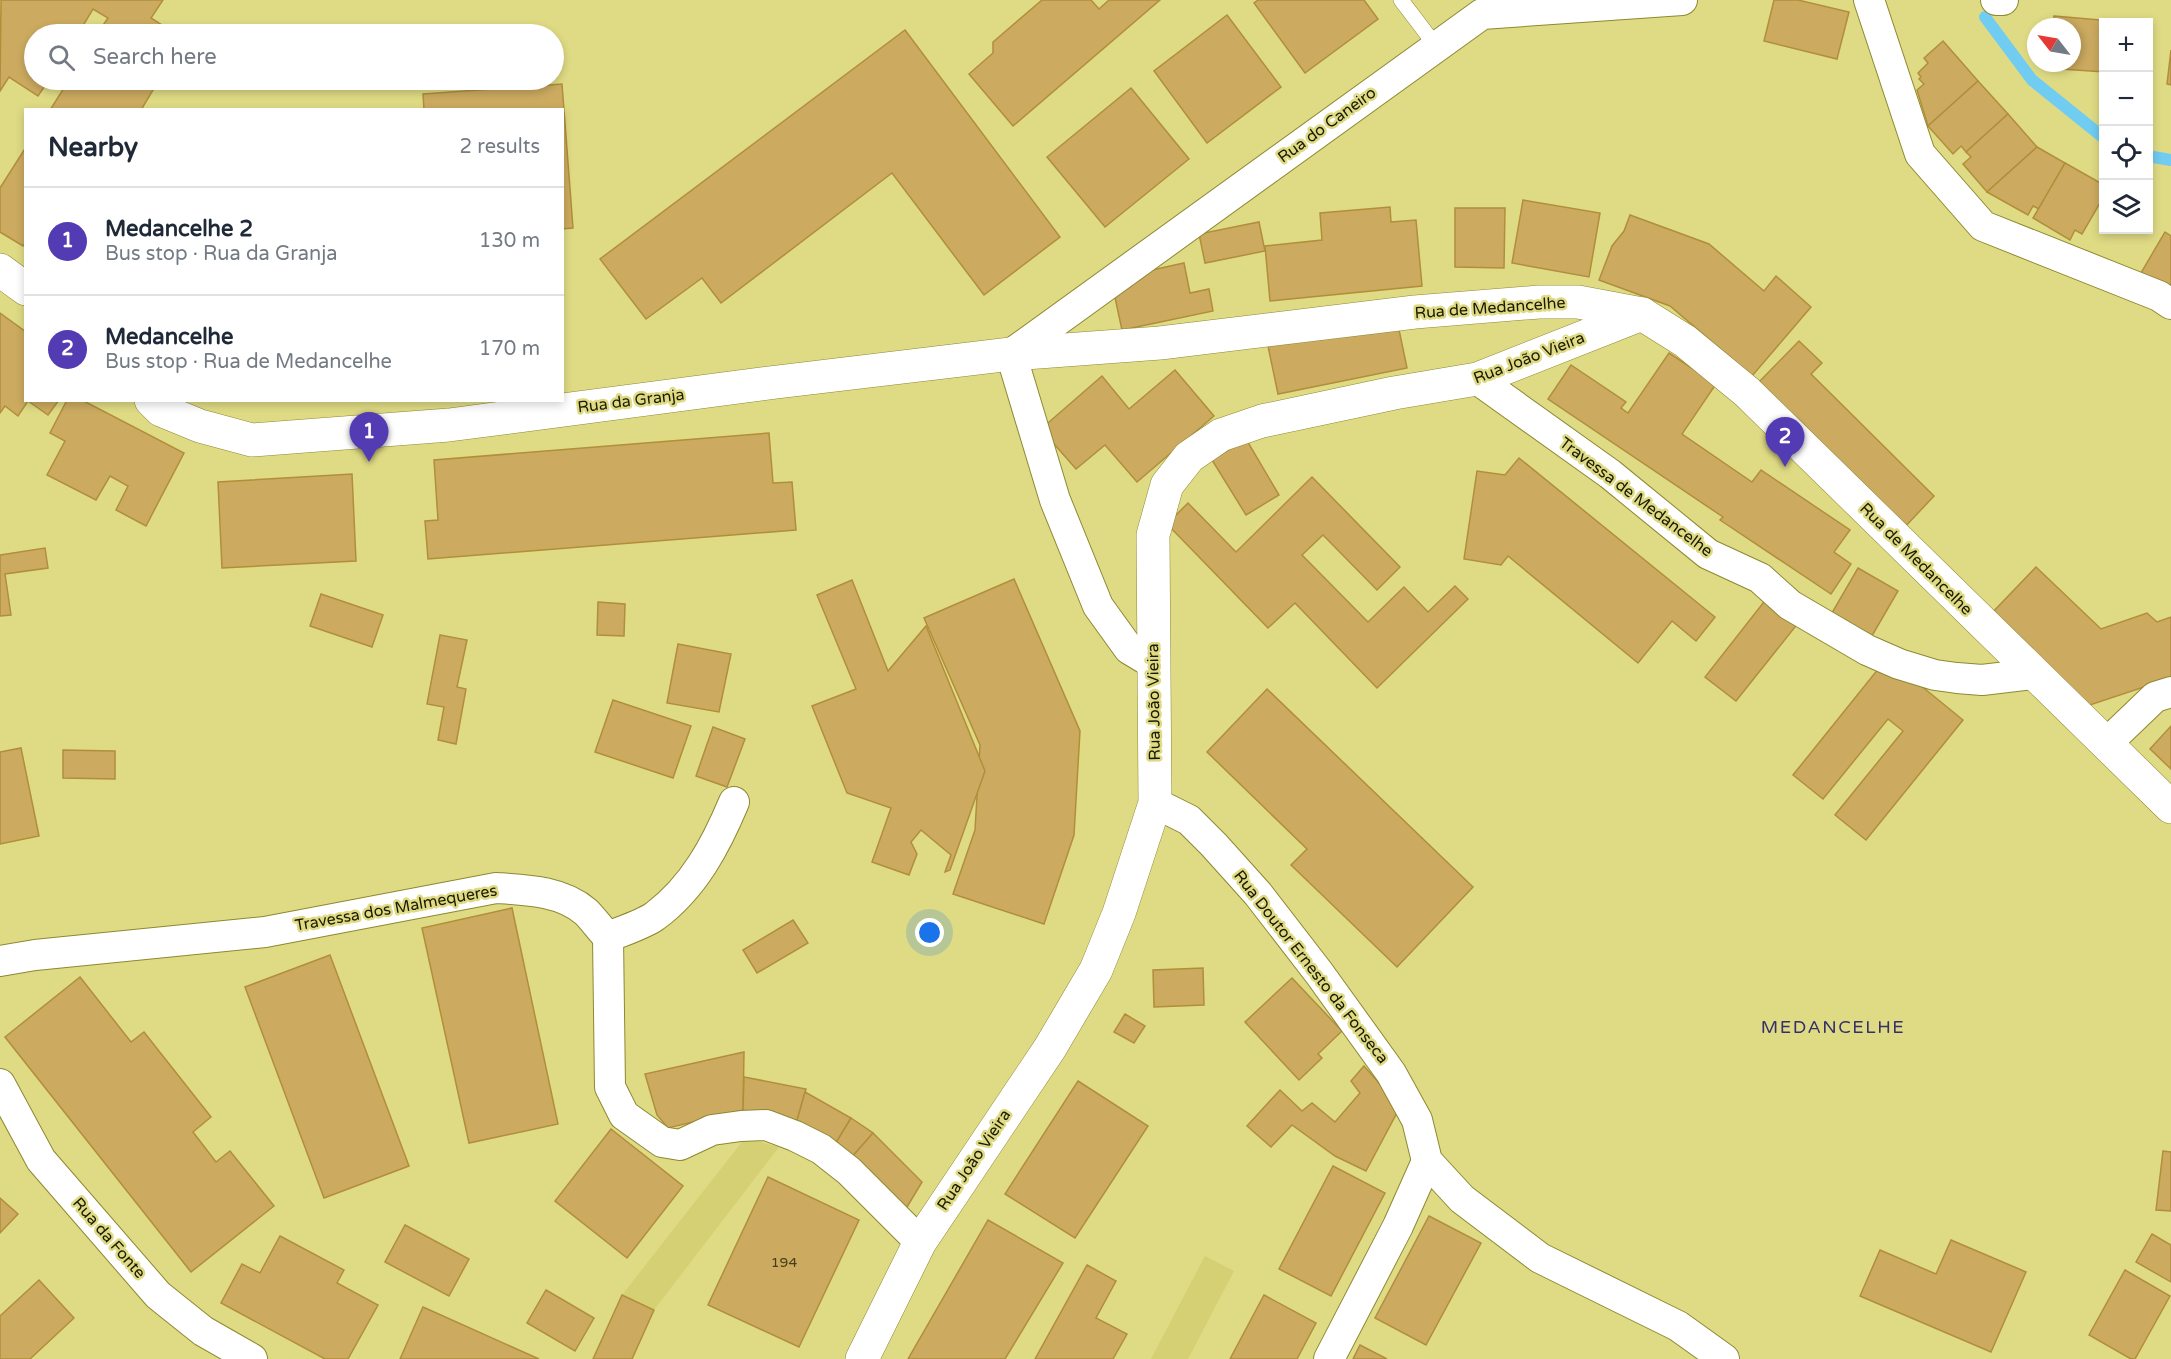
<!DOCTYPE html>
<meta charset="utf-8">
<style>
:root{--surface:#fff;--page:#f6f6f7;--text:#1f2937;--muted:#747a83;--line:#e0e1e3;--accent:#533bb3}
body{margin:0;font-family:"Varela Round",sans-serif;background:var(--page);color:var(--text)}
.controls{position:absolute;right:18px;top:18px;display:grid;overflow:hidden;border-radius:0px;box-shadow:0 3px 9px #0003}
.controls button{width:54px;height:54px;display:grid;place-items:center;padding:0;border:0;border-bottom:2px solid var(--line);background:var(--surface);color:var(--text);font:30px sans-serif}
.compass{position:absolute;left:2027px;top:18px;width:54px;height:54px;border-radius:50%;background:var(--surface);box-shadow:0 3px 9px #0003;rotate:301deg}
.you{position:absolute;left:930px;top:933px;width:21px;height:21px;margin:-15px;border:4px solid #fff;border-radius:50%;background:#1a73e8;box-shadow:0 0 0 9px #1a73e833}
.badge{display:grid;place-items:center;width:39px;height:39px;border-radius:50%;background:var(--accent);color:#fff;font-size:20px;font-weight:700}
.pin{position:absolute;translate:-50% -50px;filter:drop-shadow(0 2px 3px #0008)}
.pin::after{content:'';position:absolute;top:32px;width:21px;height:18px;background:inherit;clip-path:polygon(0 0,100% 0,50% 100%)}
.list{margin:0;padding:0;list-style:none}
h2{display:flex;justify-content:space-between;align-items:center;height:78px;margin:0;padding:0 24px;font-size:26px}
h2 small{font-size:20px;font-weight:400;color:var(--muted)}
.list li{display:grid;grid-template-columns:39px 1fr auto;gap:18px;align-items:center;box-sizing:border-box;height:108px;padding:0 24px;border-top:2px solid var(--line)}
.list b{display:block;font-size:22px;white-space:nowrap}
.list p{margin:0;font-size:20px;white-space:nowrap;color:var(--muted)}
.list em{font-size:20px;font-style:normal;color:var(--muted)}
.icon{flex:none;width:33px;height:33px;fill:none;stroke:currentColor;stroke-width:2;stroke-linecap:round;stroke-linejoin:round}
.map{position:relative;flex:none;width:2171px;height:1359px;overflow:hidden}
.search{position:absolute;background:var(--surface);box-shadow:0 3px 9px #0003;left:24px;top:24px;width:540px;height:66px;display:flex;align-items:center;gap:15px;box-sizing:border-box;padding:0 21px;border-radius:33px;color:var(--muted);font-size:22px}
.panel{position:absolute;background:var(--surface);box-shadow:0 3px 9px #0003;left:24px;top:108px;width:540px;height:294px;border-radius:0px}
.map>svg:first-child{display:block}
.built{fill:#d5d073}
.lines{fill:none;stroke-linecap:round;stroke-linejoin:round}
.stream{stroke:#70ccf1;stroke-width:12}
.building{fill:#ccab60;stroke:#b18e3b;stroke-width:1.5}
.service-casing{stroke:#8e8931;stroke-width:16}
.minor-casing{stroke:#8e8931;stroke-width:32}
.tertiary-casing{stroke:#8e8931;stroke-width:34}
.service{stroke:#fff;stroke-width:15}
.minor{stroke:#fff;stroke-width:30}
.tertiary{stroke:#fff;stroke-width:33}
.labels{text-anchor:middle;dominant-baseline:central;stroke-width:5;stroke-linejoin:round;paint-order:stroke}
.number-label{font-size:14px;fill:#473e19}
.street-label{font-size:16px;fill:#1b1a01;stroke:#dfdb84}
.neighbourhood-label{font-size:18px;letter-spacing:1.5px;fill:#362f6a;stroke:#dfdb84}
</style>
<div class="map">
<svg width="2171" height="1359" viewBox="0 0 2171 1359">
<rect width="100%" height="100%" fill="#dfdb84"/>
<g class="built">
<path d="M745,1138L779,1147L654,1310L637,1302L593,1359L622,1295Z"/>
<path d="M1205,1256L1234,1271L1188,1359H1151Z"/>
</g>
<g class="lines">
<g class="stream">
<path d="M1985,17L2032,80L2104,138"/>
<path d="M2148,156L2171,160"/>
</g>
</g>
<g class="building">
<path d="M1,0H163L151,18L176,34H97L108,18L93,9L78,34H34V80H49L38,96L9,77L0,91Z"/>
<path d="M1042,0H1091L1099,9L1109,0H1160L1013,126L969,74L993,53V42Z"/>
<path d="M1258,0H1364L1378,19L1305,73L1254,3Z"/>
<path d="M1774,0H1798L1849,12L1837,59L1764,41Z"/>
<path d="M1227,15L1281,87L1207,143L1154,71Z"/>
<path d="M2054,16L2124,22H2104V72L2048,68L2049,63H2072V27H2053Z"/>
<path d="M905,30L1060,237L984,295L892,173L721,303L702,278L646,319L600,259Z"/>
<path d="M1943,41L1978,81L1928,126L1917,90L1924,84L1919,79L1921,77L1918,73L1928,63L1924,58Z"/>
<path d="M2171,50V85L2167,84Z"/>
<path d="M69,80H159L141,110H50Z"/>
<path d="M1978,81L2008,114L1966,152L1961,146L1953,154L1928,126Z"/>
<path d="M562,84L573,228L562,229V110H424L423,94Z"/>
<path d="M1131,88L1189,159L1105,227L1047,157Z"/>
<path d="M2008,114L2037,147L1987,192L1963,164L1971,157L1966,152Z"/>
<path d="M26,147V242L23,246L0,232V188Z"/>
<path d="M2037,147L2065,163L2039,209L2033,206L2028,215L1987,192Z"/>
<path d="M2065,163L2104,185V196L2082,234L2075,230L2070,240L2033,218Z"/>
<path d="M1523,200L1600,213L1589,277L1512,263Z"/>
<path d="M1390,207L1391,222L1416,220L1422,286L1270,301L1265,246L1322,240L1320,213Z"/>
<path d="M1455,208H1505L1504,268L1455,267Z"/>
<path d="M1630,215L1709,244L1764,291L1776,276L1811,307L1752,376L1670,306L1599,280L1612,246L1624,231Z"/>
<path d="M1259,222L1265,251L1205,263L1199,234Z"/>
<path d="M2165,232L2171,236V297L2138,278Z"/>
<path d="M1184,263L1190,293L1209,289L1213,311L1122,330L1111,279Z"/>
<path d="M0,313L26,332V400H59L48,415L28,401L18,416L5,406L0,413Z"/>
<path d="M1397,320L1407,368L1278,394L1268,346Z"/>
<path d="M1799,341L1822,363L1811,374L1934,496L1903,529L1757,384Z"/>
<path d="M1669,353L1716,384L1682,434L1752,482L1761,470L1850,530L1834,552L1851,564L1831,594L1720,520L1723,517L1548,399L1571,365L1626,402L1621,408L1628,413Z"/>
<path d="M1175,370L1214,416L1137,482L1105,445L1076,469L1041,429L1102,376L1129,409Z"/>
<path d="M67,400H82L184,453L146,526L116,510L128,486L110,476L96,500L47,475L65,441L50,433Z"/>
<path d="M769,433L773,483L792,482L796,530L428,559L425,521L438,520L434,460Z"/>
<path d="M1246,439L1279,495L1246,515L1212,460Z"/>
<path d="M1519,458L1715,617L1696,641L1672,621L1638,663L1508,556L1501,565L1464,559L1477,471L1505,475Z"/>
<path d="M352,474L356,561L222,568L218,482Z"/>
<path d="M1312,477L1400,567L1377,590L1323,535L1302,555L1368,622L1404,587L1428,612L1455,586L1468,599L1377,688L1295,603L1268,628L1167,524L1188,503L1236,552Z"/>
<path d="M45,548L48,568L5,574L11,615L0,616V555Z"/>
<path d="M2036,567L2101,629L2147,613L2157,622L2171,617V678L2084,707L1989,616Z"/>
<path d="M1858,568L1898,591L1869,641L1829,618Z"/>
<path d="M1014,579L1080,731L1074,835L1044,924L953,894L975,830L980,745L924,618Z"/>
<path d="M852,580L888,671L926,626L985,771L950,870L945,872L951,855L921,830L911,842L917,854L909,875L872,862L891,808L847,793L812,706L856,689L817,595Z"/>
<path d="M321,594L383,615L372,647L310,626Z"/>
<path d="M1767,598L1799,622L1736,701L1705,677Z"/>
<path d="M598,602L625,604L624,636L597,635Z"/>
<path d="M440,635L467,640L457,687L466,689L456,744L438,740L444,707L427,704Z"/>
<path d="M678,644L731,654L719,712L667,703Z"/>
<path d="M1887,658L1963,720L1866,840L1835,815L1903,731L1888,719L1823,799L1793,775Z"/>
<path d="M1267,689L1473,887L1397,967L1291,865L1307,849L1207,752Z"/>
<path d="M613,700L691,726L673,778L595,752Z"/>
<path d="M2171,726V769L2150,749Z"/>
<path d="M713,727L745,739L727,787L696,776Z"/>
<path d="M21,748L39,836L0,844V752Z"/>
<path d="M63,750L115,751V779L63,778Z"/>
<path d="M512,908L558,1124L469,1143L422,928Z"/>
<path d="M793,920L808,943L757,973L743,950Z"/>
<path d="M330,955L409,1166L324,1198L245,987Z"/>
<path d="M1203,968L1204,1005L1154,1007L1153,970Z"/>
<path d="M80,977L131,1042L144,1032L211,1117L193,1132L216,1162L230,1151L274,1206L191,1272L5,1037Z"/>
<path d="M1292,978L1342,1031L1318,1054L1322,1058L1299,1080L1245,1022Z"/>
<path d="M1125,1014L1145,1026L1134,1043L1114,1032Z"/>
<path d="M744,1052L743,1110L668,1128L657,1115L645,1074Z"/>
<path d="M1364,1066L1400,1107L1366,1171L1335,1156L1292,1125L1271,1147L1247,1126L1280,1090L1302,1111L1312,1103L1335,1122L1360,1093L1351,1081Z"/>
<path d="M744,1077L806,1089L796,1124L743,1110Z"/>
<path d="M1078,1081L1148,1126L1075,1238L1005,1194Z"/>
<path d="M805,1092L851,1118L834,1146L796,1124Z"/>
<path d="M851,1118L873,1133L851,1158L834,1146Z"/>
<path d="M611,1129L683,1186L627,1258L555,1201Z"/>
<path d="M873,1133L922,1182L904,1212L851,1158Z"/>
<path d="M2163,1151L2171,1152V1211L2156,1210Z"/>
<path d="M1333,1166L1385,1193L1331,1296L1279,1269Z"/>
<path d="M768,1177L859,1220L799,1347L708,1305Z"/>
<path d="M0,1198L18,1214L0,1233Z"/>
<path d="M1429,1216L1481,1243L1426,1345L1375,1318Z"/>
<path d="M988,1220L1063,1263L1005,1359H908Z"/>
<path d="M405,1225L469,1259L449,1296L385,1262Z"/>
<path d="M2152,1234L2171,1245V1282L2136,1262Z"/>
<path d="M280,1236L344,1270L337,1283L378,1305L348,1359H325L221,1303L242,1264L260,1273Z"/>
<path d="M1951,1240L2026,1272L1991,1352L1860,1296L1880,1250L1936,1274Z"/>
<path d="M1087,1265L1116,1281L1096,1318L1127,1334L1113,1359H1035Z"/>
<path d="M2125,1270L2170,1296L2135,1359H2131L2089,1335Z"/>
<path d="M39,1280L74,1318L30,1359H0V1316Z"/>
<path d="M546,1290L594,1318L575,1351L527,1323Z"/>
<path d="M622,1295L654,1310L632,1359H593Z"/>
<path d="M1264,1295L1316,1323L1297,1359H1230Z"/>
<path d="M423,1307L539,1359H400Z"/>
<path d="M1360,1345L1387,1359H1353Z"/>
</g>
<g class="lines">
<g class="service-casing">
<path id="service" d="M1401,0L1436,46"/>
</g>
<g class="minor-casing">
<g id="minor">
<path d="M1869,0L1920,154L1983,226L2159,296L2171,304"/>
<path d="M1996,0H2003"/>
<path d="M1477,379L1610,474L1708,554L1760,578L1790,605L1867,650L1899,664L1935,675L1957,678L1982,680L2033,674"/>
<path d="M1154,664L1129,649L1098,606L1055,500L1011,354L1482,14L1682,0"/>
<path d="M2106,744L2155,697L2171,692"/>
<path d="M1155,803L1189,820L1214,845L1258,894L1319,973L1391,1073L1417,1120L1427,1161L1462,1199L1540,1258L1678,1326L1724,1359"/>
<path d="M608,937C622,931 642,925 655,916C694,887 716,845 734,802"/>
<path d="M0,961L35,955L265,932L496,888C527,890 562,891 586,912C594,920 600,929 608,937L610,1087L624,1115L662,1142L680,1145L712,1130L741,1126L766,1125L795,1136L821,1149L849,1171L920,1242"/>
<path d="M0,1084L41,1160L158,1295L203,1331L252,1359"/>
<path d="M1329,1359L1398,1226L1427,1161"/>
</g>
</g>
<g class="tertiary-casing">
<g id="tertiary">
<path d="M0,270L26,289"/>
<path d="M151,400L161,410L200,426L252,440L449,425L777,382L1011,354L1160,343L1415,312L1539,302H1578L1642,314L1685,341L1747,392L2171,807"/>
<path d="M862,1359L920,1242L1050,1048L1096,970L1119,913L1155,803L1153,535L1167,485L1189,457L1221,435L1262,421L1394,393L1477,379L1642,314"/>
</g>
</g>
<use href="#service" class="service"/>
<use href="#minor" class="minor"/>
<use href="#tertiary" class="tertiary"/>
</g>
<g class="labels">
<g class="number-label">
<text x="784" y="1262">194</text>
</g>
<g class="street-label">
<text transform="translate(1327 125) rotate(-36)">Rua do Caneiro</text>
<text transform="translate(1490 308) rotate(-4)">Rua de Medancelhe</text>
<text transform="translate(1529 358) rotate(-21)">Rua João Vieira</text>
<text transform="translate(631 401) rotate(-7)">Rua da Granja</text>
<text transform="translate(1636 497) rotate(37)">Travessa de Medancelhe</text>
<text transform="translate(1916 559) rotate(45)">Rua de Medancelhe</text>
<text transform="translate(1154 702) rotate(-91)">Rua João Vieira</text>
<text transform="translate(396 908) rotate(-10)">Travessa dos Malmequeres</text>
<text transform="translate(1311 967) rotate(52)">Rua Doutor Ernesto da Fonseca</text>
<text transform="translate(974 1160) rotate(-56)">Rua João Vieira</text>
<text transform="translate(109 1238) rotate(49)">Rua da Fonte</text>
</g>
<g class="neighbourhood-label">
<text x="1833" y="1027">MEDANCELHE</text>
</g>
</g>
</svg>
<div class="controls">
<button>+</button>
<button>−</button>
<button><svg class="icon" aria-label="locate" viewBox="0 0 24 24"><circle cx="12" cy="12" r="6"/><path d="M12 2v4M12 18v4M2 12h4M18 12h4"/></svg></button>
<button><svg class="icon" aria-label="layers" viewBox="0 0 24 24"><path d="M12 4l9 5-9 5-9-5zM3 14l9 5 9-5"/></svg></button>
</div>
<svg class="compass" viewBox="-18 -18 36 36"><path d="M0-13l5 13h-10z" fill="#e53935"/><path d="M0 13l5-13h-10z" fill="#747a83"/></svg>
<div class="you"></div>
<div class="pin badge" style="left:369px;top:462px">1</div>
<div class="pin badge" style="left:1785px;top:467px">2</div>
<div class="search"><svg class="icon" aria-label="search" viewBox="0 0 24 24"><circle cx="10" cy="10" r="6"/><path d="M15 15l6 6"/></svg>Search here</div>
<section class="panel">
<h2>Nearby<small>2 results</small></h2>
<ul class="list">
<li><span class="badge">1</span><div><b>Medancelhe 2</b><p>Bus stop · Rua da Granja</p></div><em>130 m</em></li>
<li><span class="badge">2</span><div><b>Medancelhe</b><p>Bus stop · Rua de Medancelhe</p></div><em>170 m</em></li>
</ul>
</section>
</div>
